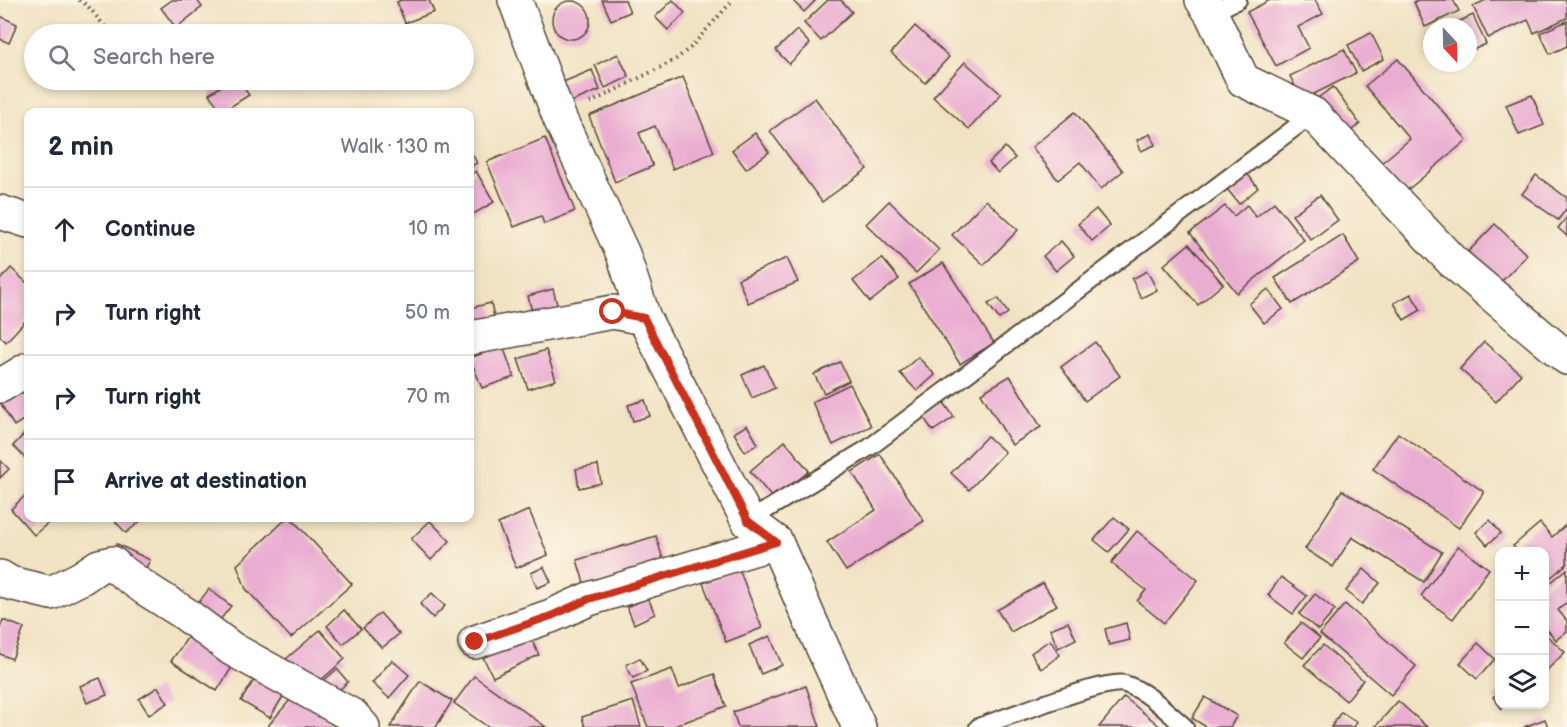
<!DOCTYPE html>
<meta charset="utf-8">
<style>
:root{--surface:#fff;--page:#f2f2f3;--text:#1f2937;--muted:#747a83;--line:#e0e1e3}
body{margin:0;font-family:"Balsamiq Sans",sans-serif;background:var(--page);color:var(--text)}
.controls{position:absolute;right:18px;bottom:18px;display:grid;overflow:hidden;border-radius:12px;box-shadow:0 3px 9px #0003}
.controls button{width:54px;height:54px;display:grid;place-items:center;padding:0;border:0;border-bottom:2px solid var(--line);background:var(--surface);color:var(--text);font:30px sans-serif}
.compass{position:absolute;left:1423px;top:18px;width:54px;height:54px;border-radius:50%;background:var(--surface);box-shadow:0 3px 9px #0003;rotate:158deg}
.stop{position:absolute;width:18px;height:18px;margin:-14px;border:4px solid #c8321e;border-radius:50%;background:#fff}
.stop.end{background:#c8321e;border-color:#fff;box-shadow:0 2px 6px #0008}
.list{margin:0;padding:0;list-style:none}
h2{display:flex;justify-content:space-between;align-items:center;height:78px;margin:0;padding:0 24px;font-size:26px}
h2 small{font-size:20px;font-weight:400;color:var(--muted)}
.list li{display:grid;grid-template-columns:39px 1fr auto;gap:18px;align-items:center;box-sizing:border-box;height:84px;padding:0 24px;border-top:2px solid var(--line)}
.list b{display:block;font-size:22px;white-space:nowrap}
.list em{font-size:20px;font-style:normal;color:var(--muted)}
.icon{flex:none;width:33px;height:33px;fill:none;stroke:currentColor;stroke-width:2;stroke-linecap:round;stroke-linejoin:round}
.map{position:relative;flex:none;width:1567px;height:727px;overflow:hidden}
.search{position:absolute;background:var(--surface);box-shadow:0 3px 9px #0003;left:24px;top:24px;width:450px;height:66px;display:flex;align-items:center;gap:15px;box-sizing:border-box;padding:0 21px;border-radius:33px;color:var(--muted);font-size:22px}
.panel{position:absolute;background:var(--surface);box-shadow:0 3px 9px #0003;left:24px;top:108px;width:450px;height:414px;border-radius:12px}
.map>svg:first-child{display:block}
.building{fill:#eaadd2}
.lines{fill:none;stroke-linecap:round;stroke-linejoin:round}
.lane-casing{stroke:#564637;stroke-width:20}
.street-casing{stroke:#564637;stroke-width:36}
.path{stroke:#564637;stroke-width:4;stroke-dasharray:1.5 4.5;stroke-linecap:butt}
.lane{stroke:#fff;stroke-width:16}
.street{stroke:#fff;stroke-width:33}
.route{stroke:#c8321e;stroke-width:8}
</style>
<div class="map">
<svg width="1567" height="727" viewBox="0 0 1567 727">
<rect width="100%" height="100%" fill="#fcf5e5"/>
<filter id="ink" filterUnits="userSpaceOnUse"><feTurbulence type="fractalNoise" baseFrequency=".0167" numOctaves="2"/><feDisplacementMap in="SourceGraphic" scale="12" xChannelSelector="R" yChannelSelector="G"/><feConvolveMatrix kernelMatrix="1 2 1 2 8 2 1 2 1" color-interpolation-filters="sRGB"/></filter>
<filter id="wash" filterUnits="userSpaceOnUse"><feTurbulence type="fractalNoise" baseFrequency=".008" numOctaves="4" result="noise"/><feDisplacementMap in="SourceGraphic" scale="24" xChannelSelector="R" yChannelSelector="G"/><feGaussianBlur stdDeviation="1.35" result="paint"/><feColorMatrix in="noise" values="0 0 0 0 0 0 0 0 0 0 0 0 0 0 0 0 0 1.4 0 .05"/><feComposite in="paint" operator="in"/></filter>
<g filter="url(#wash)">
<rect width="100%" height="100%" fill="#f1e2c3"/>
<g id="blocks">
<g class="building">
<path d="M172,0H197L202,7L176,28L161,8Z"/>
<path d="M401,0H429L434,12L405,23L397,2Z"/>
<path d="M602,0H625L630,12L611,20Z"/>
<path d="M673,0L685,13L668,30L655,17Z"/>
<path d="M792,0H816L804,12Z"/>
<path d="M828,0H841L852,12L821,41L804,23Z"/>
<path d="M1270,0H1315L1323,14L1298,27L1309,48L1276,66L1247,12Z"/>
<path d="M1418,0H1453L1459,11L1425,27L1414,2Z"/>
<path d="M1486,0H1565L1567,4V18L1534,33L1528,20L1488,38L1473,6Z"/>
<circle cx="571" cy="20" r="19"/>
<path d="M1473,15L1486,44L1468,52V27H1447Z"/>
<path d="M0,16L17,24L9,43L0,39Z"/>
<path d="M1567,21V46L1550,54L1540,33Z"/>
<path d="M915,26L949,57L925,83L891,53Z"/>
<path d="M797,30L810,44L789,64L776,50Z"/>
<path d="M1371,33L1384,59L1361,71L1348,45Z"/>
<path d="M1344,49L1356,73L1302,100L1290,76Z"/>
<path d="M618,54L629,77L605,88L595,65Z"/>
<path d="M1398,59L1467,140L1397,199L1373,170L1410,139L1365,86Z"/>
<path d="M965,62L1001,94L969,129L933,97Z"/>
<path d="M592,70L600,90L564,105L556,85Z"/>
<path d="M683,77L714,152L673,169L655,126L639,133L653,166L615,182L589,116Z"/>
<path d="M231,80H238L249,95L222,112L209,94Z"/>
<path d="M384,80H397L399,85L387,89Z"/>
<path d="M1333,87L1360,124L1339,139L1312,102Z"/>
<path d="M1532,95L1544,125L1519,135L1506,105Z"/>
<path d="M815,98L867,169L822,202L770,131Z"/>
<path d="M1075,112L1123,171L1101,189L1080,162L1058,180L1032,147Z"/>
<path d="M755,133L769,152L746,169L732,150Z"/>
<path d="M1150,134L1155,145L1141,151L1137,140Z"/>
<path d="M545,138L575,211L544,224L541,216L514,227L487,162Z"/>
<path d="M1005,147L1015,158L998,173L989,163Z"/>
<path d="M470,150L477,163L470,167Z"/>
<path d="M1244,169L1258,188L1239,204L1224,185Z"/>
<path d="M476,171L494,202L470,216V175Z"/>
<path d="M1536,175L1567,198V208L1558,220L1522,194Z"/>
<path d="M1320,195L1338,220L1311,240L1292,215Z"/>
<path d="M986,200L1018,230L984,265L952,235Z"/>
<path d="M889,201L939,250L916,273L866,224Z"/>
<path d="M1274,202L1304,240L1237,293L1190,233L1225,206L1234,216L1247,205L1256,217Z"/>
<path d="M1096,209L1110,226L1092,241L1078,224Z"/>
<path d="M1567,217V236L1558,228Z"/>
<path d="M1495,224L1527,255L1499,284L1466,254Z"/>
<path d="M1343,235L1359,262L1292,304L1275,278Z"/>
<path d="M1061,241L1074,256L1056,271L1043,256Z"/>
<path d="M1189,244L1223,284L1198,305L1164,265Z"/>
<path d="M787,258L798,282L748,303L738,279Z"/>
<path d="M882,258L899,279L870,302L853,281Z"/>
<path d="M943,263L994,343L960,364L909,284Z"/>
<path d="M11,268L28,284V318L6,342L0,336V280Z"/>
<path d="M1147,271L1157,290L1141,298L1132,279Z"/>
<path d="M553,289L559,312L534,319L528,296Z"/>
<path d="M1268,289L1283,309L1264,323L1249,304Z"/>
<path d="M1411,294L1421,310L1404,320L1394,303Z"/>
<path d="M998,298L1008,313L999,319L988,304Z"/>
<path d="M491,303L496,326L470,331V308Z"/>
<path d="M1095,342L1120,376L1085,401L1061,367Z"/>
<path d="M1484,342L1521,374L1496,402L1460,369Z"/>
<path d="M503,346L514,377L482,388L470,358Z"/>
<path d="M546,350L556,380L528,389L518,359Z"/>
<path d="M918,357L935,375L917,391L900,373Z"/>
<path d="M840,362L849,381L824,393L814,374Z"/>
<path d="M764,365L775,388L752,398L742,375Z"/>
<path d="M1010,376L1041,427L1012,445L981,393Z"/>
<path d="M850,384L871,426L833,445L812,402Z"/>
<path d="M28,388V417L14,426L1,404Z"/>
<path d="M645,400L650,416L633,421L628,405Z"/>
<path d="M943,401L954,417L933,431L922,415Z"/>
<path d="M747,425L758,444L745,452L734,433Z"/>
<path d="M28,430V461L13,446Z"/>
<path d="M1398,433L1484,492L1459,528L1373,469Z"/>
<path d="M987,436L1005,452L969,490L951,473Z"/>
<path d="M785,441L809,471L774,500L750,471Z"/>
<path d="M880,454L924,521L846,571L827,542L876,510L852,472Z"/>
<path d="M0,460L9,469L0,478Z"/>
<path d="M598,465L601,483L579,488L576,469Z"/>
<path d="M1342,490L1442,552L1424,582L1352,537L1333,567L1305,549Z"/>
<path d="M28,493V518H54L34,535L11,509Z"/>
<path d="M529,510L548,555L516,568L498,524Z"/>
<path d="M1114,517L1129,529L1109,552L1094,540Z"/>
<path d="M115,518H142L143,519L126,533L113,519Z"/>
<path d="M287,518H291L352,584L291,638L246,589L237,565Z"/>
<path d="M1490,520L1501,533L1487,545L1476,532Z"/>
<path d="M430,521L450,541L431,560L411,539Z"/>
<path d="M1540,523L1552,537L1567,524V564L1544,583V552H1518L1513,546Z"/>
<path d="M1137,531L1198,580L1164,623L1137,601L1146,590L1111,563Z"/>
<path d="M656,536L664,563L585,586L577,560Z"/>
<path d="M117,544L150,560L142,575L109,560Z"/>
<path d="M1458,546L1489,569L1453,619L1421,596Z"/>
<path d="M544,567L551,582L537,588L531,573Z"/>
<path d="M739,569L762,628L726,642L703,583Z"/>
<path d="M1364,569L1380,583L1362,604L1346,591Z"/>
<path d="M1567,569V602L1558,610L1567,621V631L1556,640L1544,626V588Z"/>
<path d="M1281,577L1307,596L1293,614L1268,595Z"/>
<path d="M1043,583L1057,605L1011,632L997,610Z"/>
<path d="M209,589L231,606L217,624L195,607Z"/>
<path d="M432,593L445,606L433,618L420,604Z"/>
<path d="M1315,594L1335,610L1318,630L1299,614Z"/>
<path d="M648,598L655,614L634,624L627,607Z"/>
<path d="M1345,604L1416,666L1391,695L1320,634Z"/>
<path d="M344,610L361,629L343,644L327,626Z"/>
<path d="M380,613L399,634L382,648L363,628Z"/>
<path d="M3,620L24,628L12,659L0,654V628Z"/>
<path d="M1068,622L1076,639L1058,648L1050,629Z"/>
<path d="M1126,623L1130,640L1109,645L1105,629Z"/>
<path d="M1301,623L1320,638L1303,658L1284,643Z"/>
<path d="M320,630L345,659L312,688L286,659Z"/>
<path d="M528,633L539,655L493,677L482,655Z"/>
<path d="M1544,633L1565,652L1544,673Z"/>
<path d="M190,634L234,664L217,691L171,661Z"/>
<path d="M770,636L782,665L761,674L749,645Z"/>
<path d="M1050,640L1060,655L1041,669L1031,653Z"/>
<path d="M1478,643L1495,659L1477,679L1460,663Z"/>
<path d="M1323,645L1363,680L1346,701L1304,665Z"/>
<path d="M640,658L647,671L633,678L626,665Z"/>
<path d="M392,660L409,675L389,698L372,683Z"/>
<path d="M337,669L348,682L331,697L320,684Z"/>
<path d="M672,669L679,688L714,674L726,706L672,727H648L631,684Z"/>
<path d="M257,675L285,693L270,718L241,701Z"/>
<path d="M474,676L546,727H488L454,703Z"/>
<path d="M100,678L107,695L87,703L80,686Z"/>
<path d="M420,681L452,701L436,727H390Z"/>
<path d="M806,686L820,727H738L733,712Z"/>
<path d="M158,687L168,703L149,715L139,699Z"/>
<path d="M1500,692V704H1507L1502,709L1493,697Z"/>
<path d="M296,693L336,727H267Z"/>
<path d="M1124,697L1161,727H1099Z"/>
<path d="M1205,697L1237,716L1230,727H1206L1192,718Z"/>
<path d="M633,701L641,727H585L582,717Z"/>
<path d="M1398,701L1427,727H1375Z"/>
<path d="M1341,712L1357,722L1354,727H1331Z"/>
<path d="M1545,719L1548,727H1524Z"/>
</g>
</g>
</g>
<g filter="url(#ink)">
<use href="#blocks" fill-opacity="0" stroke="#564637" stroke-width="1.5"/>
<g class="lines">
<g class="lane-casing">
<g id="lane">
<path d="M1211,13L1238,0"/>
<path d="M748,521L870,447L1313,114"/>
<path d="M978,727C1002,719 1107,678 1125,684C1149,692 1166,711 1185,727"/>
</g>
</g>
<g class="street-casing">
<g id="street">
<path d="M515,0L560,119L623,254L644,318L748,521L776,542L810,620L859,727"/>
<path d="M1202,0L1211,13L1243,80L1313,114L1452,261L1567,358"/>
<path d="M0,212L28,221"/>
<path d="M470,338L613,312L644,318"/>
<path d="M0,386L28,369"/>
<path d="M0,577L10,583L51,593L81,578L99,566L112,563L121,571L146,589L184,613L232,649L353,716L363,727"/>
<path d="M475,642L551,616L589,599L776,542"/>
</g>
</g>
<g class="path">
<path d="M79,0L87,5L111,34"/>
<path d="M590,103L675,60L690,48L733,0"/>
</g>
<use href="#lane" class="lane"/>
<use href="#street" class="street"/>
</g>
</g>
<g class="lines" filter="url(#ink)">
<path class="route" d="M475,642L551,616L589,599L776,542L748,521L644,318L613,312"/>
</g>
</svg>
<div class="controls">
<button>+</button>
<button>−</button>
<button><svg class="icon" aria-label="layers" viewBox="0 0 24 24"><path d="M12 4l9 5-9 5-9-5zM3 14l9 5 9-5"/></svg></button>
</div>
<svg class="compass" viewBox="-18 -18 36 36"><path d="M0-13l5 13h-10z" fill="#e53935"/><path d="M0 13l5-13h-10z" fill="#747a83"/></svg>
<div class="stop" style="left:613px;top:312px"></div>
<div class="stop end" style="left:475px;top:642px"></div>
<div class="search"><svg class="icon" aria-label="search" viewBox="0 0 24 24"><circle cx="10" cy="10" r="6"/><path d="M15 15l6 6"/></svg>Search here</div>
<section class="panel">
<h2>2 min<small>Walk · 130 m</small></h2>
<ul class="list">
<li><svg class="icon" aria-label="ahead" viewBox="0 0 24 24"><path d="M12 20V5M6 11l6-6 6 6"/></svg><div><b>Continue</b></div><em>10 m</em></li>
<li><svg class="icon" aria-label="right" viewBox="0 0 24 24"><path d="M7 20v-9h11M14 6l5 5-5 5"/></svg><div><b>Turn right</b></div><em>50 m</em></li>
<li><svg class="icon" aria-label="right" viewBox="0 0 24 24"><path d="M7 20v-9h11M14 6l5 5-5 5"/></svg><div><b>Turn right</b></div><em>70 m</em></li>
<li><svg class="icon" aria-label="arrive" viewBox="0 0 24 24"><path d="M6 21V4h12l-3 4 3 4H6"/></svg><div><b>Arrive at destination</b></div></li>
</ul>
</section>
</div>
